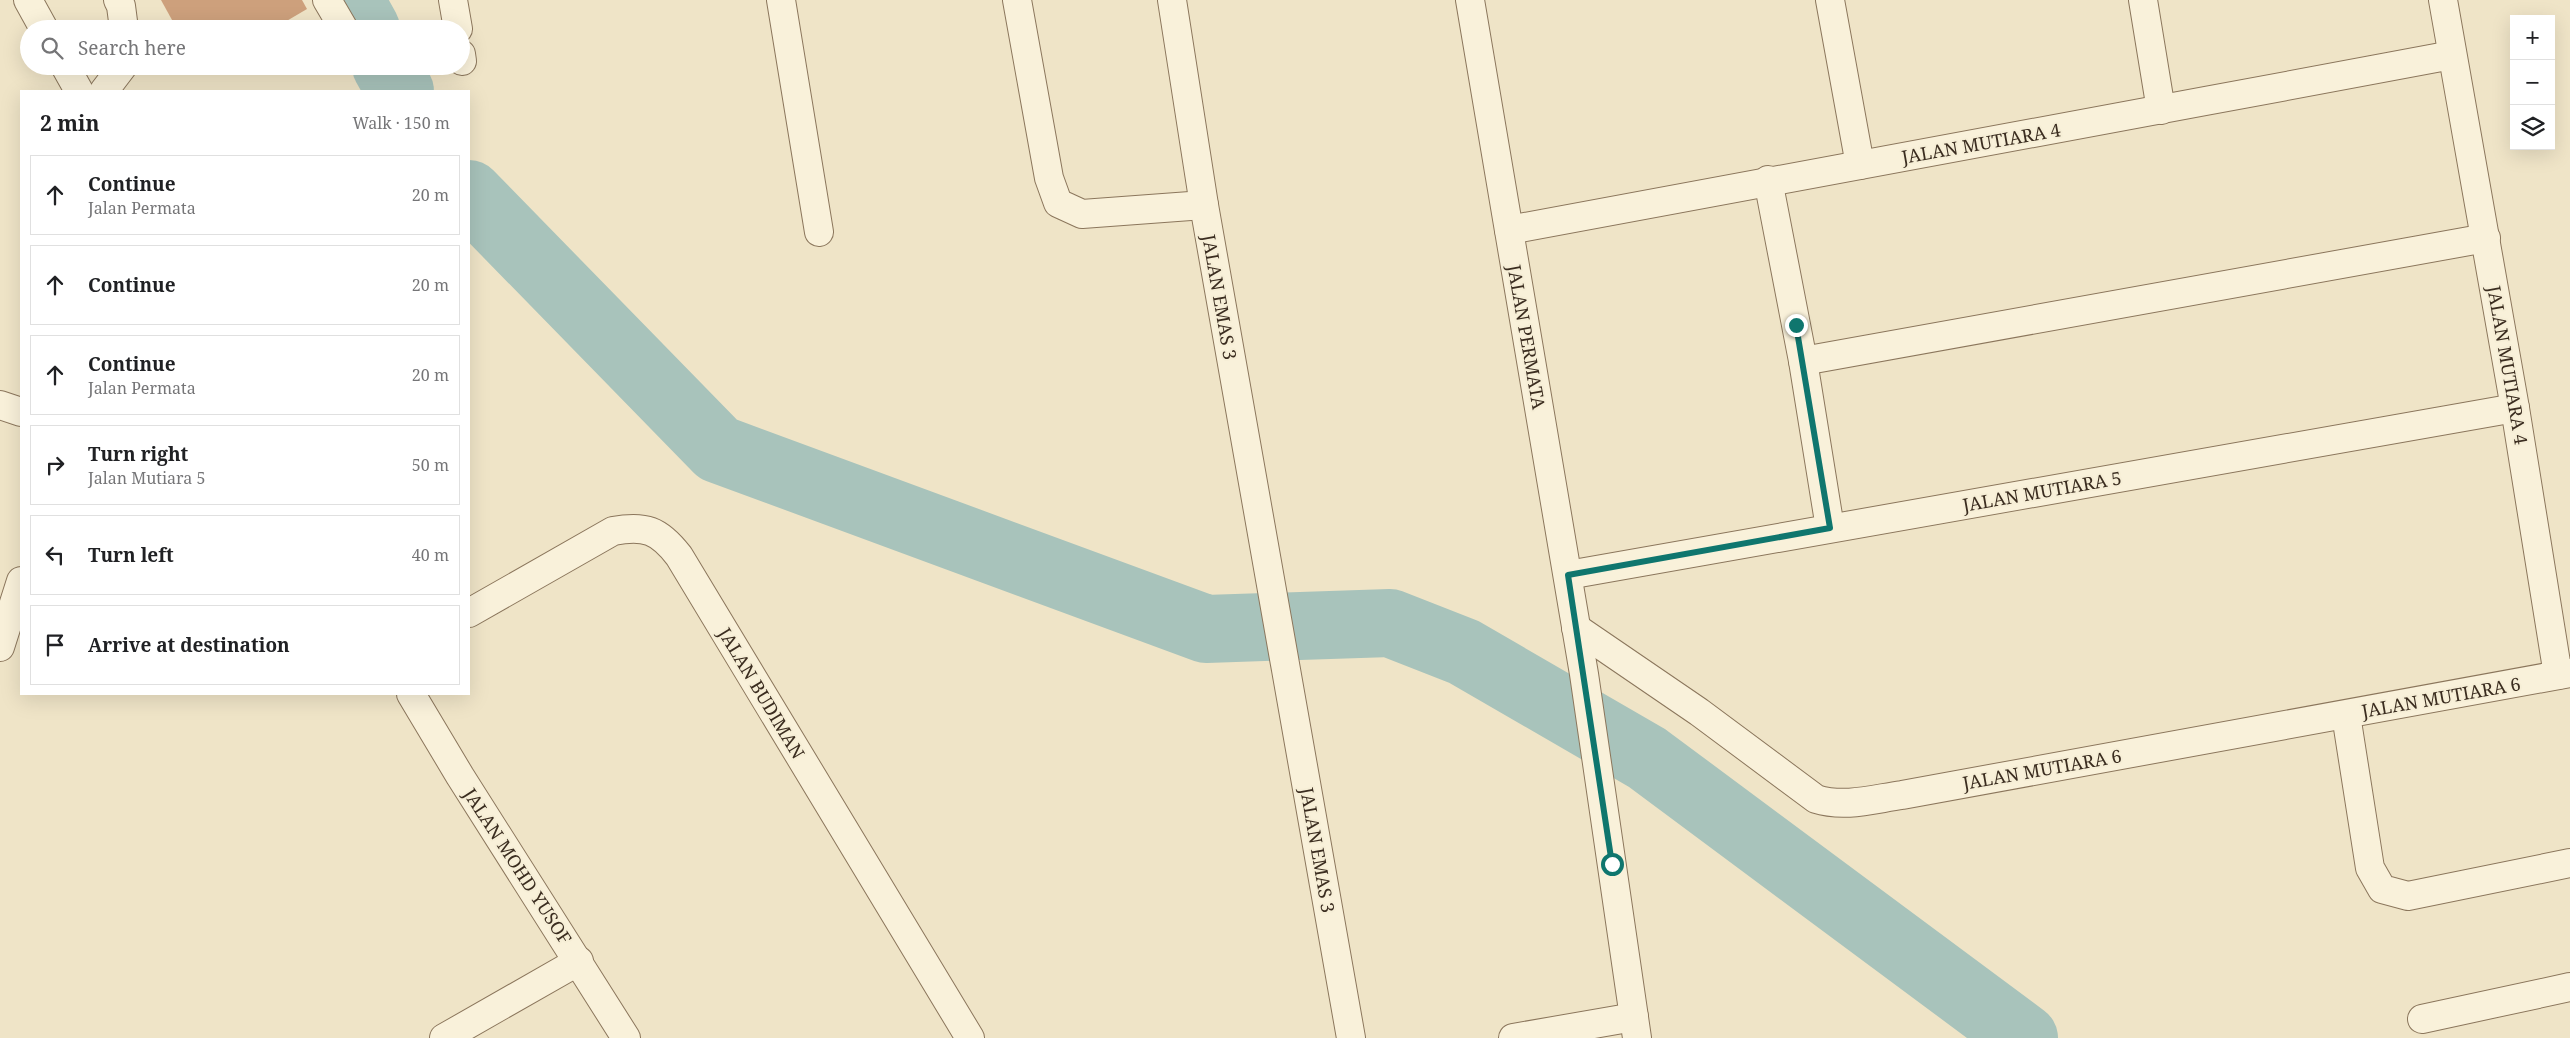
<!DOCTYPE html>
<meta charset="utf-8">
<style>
:root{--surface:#fff;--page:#f2f2f2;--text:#202124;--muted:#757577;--line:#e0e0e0}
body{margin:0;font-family:"Noto Serif",serif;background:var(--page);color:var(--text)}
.controls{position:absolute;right:15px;top:15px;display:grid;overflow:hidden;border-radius:0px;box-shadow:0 5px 20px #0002}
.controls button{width:45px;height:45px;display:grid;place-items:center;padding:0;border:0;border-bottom:1px solid var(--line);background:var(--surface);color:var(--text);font:25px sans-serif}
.stop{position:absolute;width:15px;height:15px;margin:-11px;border:4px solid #0f766e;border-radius:50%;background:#fff}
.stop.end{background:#0f766e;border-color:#fff;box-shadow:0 1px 5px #0008}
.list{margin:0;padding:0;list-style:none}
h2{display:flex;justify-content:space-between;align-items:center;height:65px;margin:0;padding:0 20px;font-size:21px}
h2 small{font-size:16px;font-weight:400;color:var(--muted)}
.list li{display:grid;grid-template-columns:32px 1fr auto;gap:15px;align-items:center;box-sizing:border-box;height:80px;margin:0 10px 10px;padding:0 10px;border:1px solid var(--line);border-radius:0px}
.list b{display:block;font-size:19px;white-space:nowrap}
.list p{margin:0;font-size:16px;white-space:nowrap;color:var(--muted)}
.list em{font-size:16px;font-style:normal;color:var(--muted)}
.icon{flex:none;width:28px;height:28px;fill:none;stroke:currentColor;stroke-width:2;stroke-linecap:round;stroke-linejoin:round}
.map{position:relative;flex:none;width:2570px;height:1038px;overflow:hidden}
.search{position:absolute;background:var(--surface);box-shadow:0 5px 20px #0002;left:20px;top:20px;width:450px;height:55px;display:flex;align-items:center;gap:12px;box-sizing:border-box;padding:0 18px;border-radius:28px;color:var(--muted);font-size:19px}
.panel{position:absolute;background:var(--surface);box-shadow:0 5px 20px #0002;left:20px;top:90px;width:450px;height:605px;border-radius:0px}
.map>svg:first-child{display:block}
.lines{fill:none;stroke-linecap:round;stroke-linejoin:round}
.river{stroke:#a8c3bb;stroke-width:68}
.building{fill:#cda07c}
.minor-casing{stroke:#8b765c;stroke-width:30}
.minor{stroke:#f9f1da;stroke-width:28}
.route{stroke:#0f766e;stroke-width:6}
.labels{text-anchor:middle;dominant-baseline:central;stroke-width:4;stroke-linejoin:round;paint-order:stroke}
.street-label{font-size:18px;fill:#3b2d20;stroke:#f6eed6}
</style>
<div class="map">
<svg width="2570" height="1038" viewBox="0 0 2570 1038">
<rect width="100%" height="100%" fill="#efe4c7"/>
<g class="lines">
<g class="river">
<path d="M350,0L366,29"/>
<path d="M386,66L400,91"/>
<path d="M469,194L718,449L1206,629L1390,623L1464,652L1647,758L2024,1038"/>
</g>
</g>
<path class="building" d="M161,0H302L307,9L273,29H177Z"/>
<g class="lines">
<g class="minor-casing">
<g id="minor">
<path d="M28,0L44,29"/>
<path d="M118,0L121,6L124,29"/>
<path d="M327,0L344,29"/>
<path d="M453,0L458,29"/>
<path d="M781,0L819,232"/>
<path d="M1017,0L1049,178L1058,203L1082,214L1204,205"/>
<path d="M1172,0L1204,205L1351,1038"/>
<path d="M1470,0L1584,674L1637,1038"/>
<path d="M1830,0L1860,165"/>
<path d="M2143,0L2161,110"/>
<path d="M2443,0L2515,408L2558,675"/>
<path d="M461,54L462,61"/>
<path d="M65,66L79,91"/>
<path d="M104,91L123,66"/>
<path d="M1768,180L1803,361L1830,528"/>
<path d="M1509,230C1823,169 2138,115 2452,55"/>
<path d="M1803,361L2486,238"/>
<path d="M0,405L21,412"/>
<path d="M1568,575L2515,408"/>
<path d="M469,613L613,531C645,525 659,530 679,556L970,1038"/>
<path d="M1576,628L1699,712L1816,799C1845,808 1873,799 1902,795L2570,673"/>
<path d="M0,647L21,581"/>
<path d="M411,694L460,776L626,1038"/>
<path d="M2346,715L2370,868L2382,889L2408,896L2570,863"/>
<path d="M2422,1019L2570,987"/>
<path d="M444,1038L579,961"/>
<path d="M1513,1038L1634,1017"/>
</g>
</g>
<use href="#minor" class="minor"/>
</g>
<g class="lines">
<path class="route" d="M1612,864L1568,575L1830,528L1796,325"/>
</g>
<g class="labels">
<g class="street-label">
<text transform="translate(1981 143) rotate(-10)">JALAN MUTIARA 4</text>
<text transform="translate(1220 297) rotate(80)">JALAN EMAS 3</text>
<text transform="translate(1527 337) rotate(80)">JALAN PERMATA</text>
<text transform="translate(2508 365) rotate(80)">JALAN MUTIARA 4</text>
<text transform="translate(2042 491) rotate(-10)">JALAN MUTIARA 5</text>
<text transform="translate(762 693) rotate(59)">JALAN BUDIMAN</text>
<text transform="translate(2441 697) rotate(-10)">JALAN MUTIARA 6</text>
<text transform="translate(2042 769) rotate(-10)">JALAN MUTIARA 6</text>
<text transform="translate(1318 850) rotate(80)">JALAN EMAS 3</text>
<text transform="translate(518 866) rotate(57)">JALAN MOHD YUSOF</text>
</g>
</g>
</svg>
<div class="controls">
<button>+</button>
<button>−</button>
<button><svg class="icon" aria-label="layers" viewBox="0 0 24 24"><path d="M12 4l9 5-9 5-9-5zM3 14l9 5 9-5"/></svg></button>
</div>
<div class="stop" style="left:1612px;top:864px"></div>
<div class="stop end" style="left:1796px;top:325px"></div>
<div class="search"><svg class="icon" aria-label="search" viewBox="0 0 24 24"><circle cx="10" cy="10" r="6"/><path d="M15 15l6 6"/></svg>Search here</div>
<section class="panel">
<h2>2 min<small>Walk · 150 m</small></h2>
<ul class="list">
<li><svg class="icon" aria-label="ahead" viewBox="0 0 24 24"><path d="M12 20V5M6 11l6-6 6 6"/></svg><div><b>Continue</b><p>Jalan Permata</p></div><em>20 m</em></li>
<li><svg class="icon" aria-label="ahead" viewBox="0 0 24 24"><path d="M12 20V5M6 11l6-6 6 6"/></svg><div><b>Continue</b></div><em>20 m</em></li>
<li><svg class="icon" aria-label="ahead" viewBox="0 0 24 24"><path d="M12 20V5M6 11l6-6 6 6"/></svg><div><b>Continue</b><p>Jalan Permata</p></div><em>20 m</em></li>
<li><svg class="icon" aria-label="right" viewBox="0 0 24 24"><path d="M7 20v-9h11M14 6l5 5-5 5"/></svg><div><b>Turn right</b><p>Jalan Mutiara 5</p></div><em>50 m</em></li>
<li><svg class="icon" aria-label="left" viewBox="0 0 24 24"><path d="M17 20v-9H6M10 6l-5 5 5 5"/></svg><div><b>Turn left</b></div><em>40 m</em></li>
<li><svg class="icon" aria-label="arrive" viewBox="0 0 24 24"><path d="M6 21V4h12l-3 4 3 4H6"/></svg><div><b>Arrive at destination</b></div></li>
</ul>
</section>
</div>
